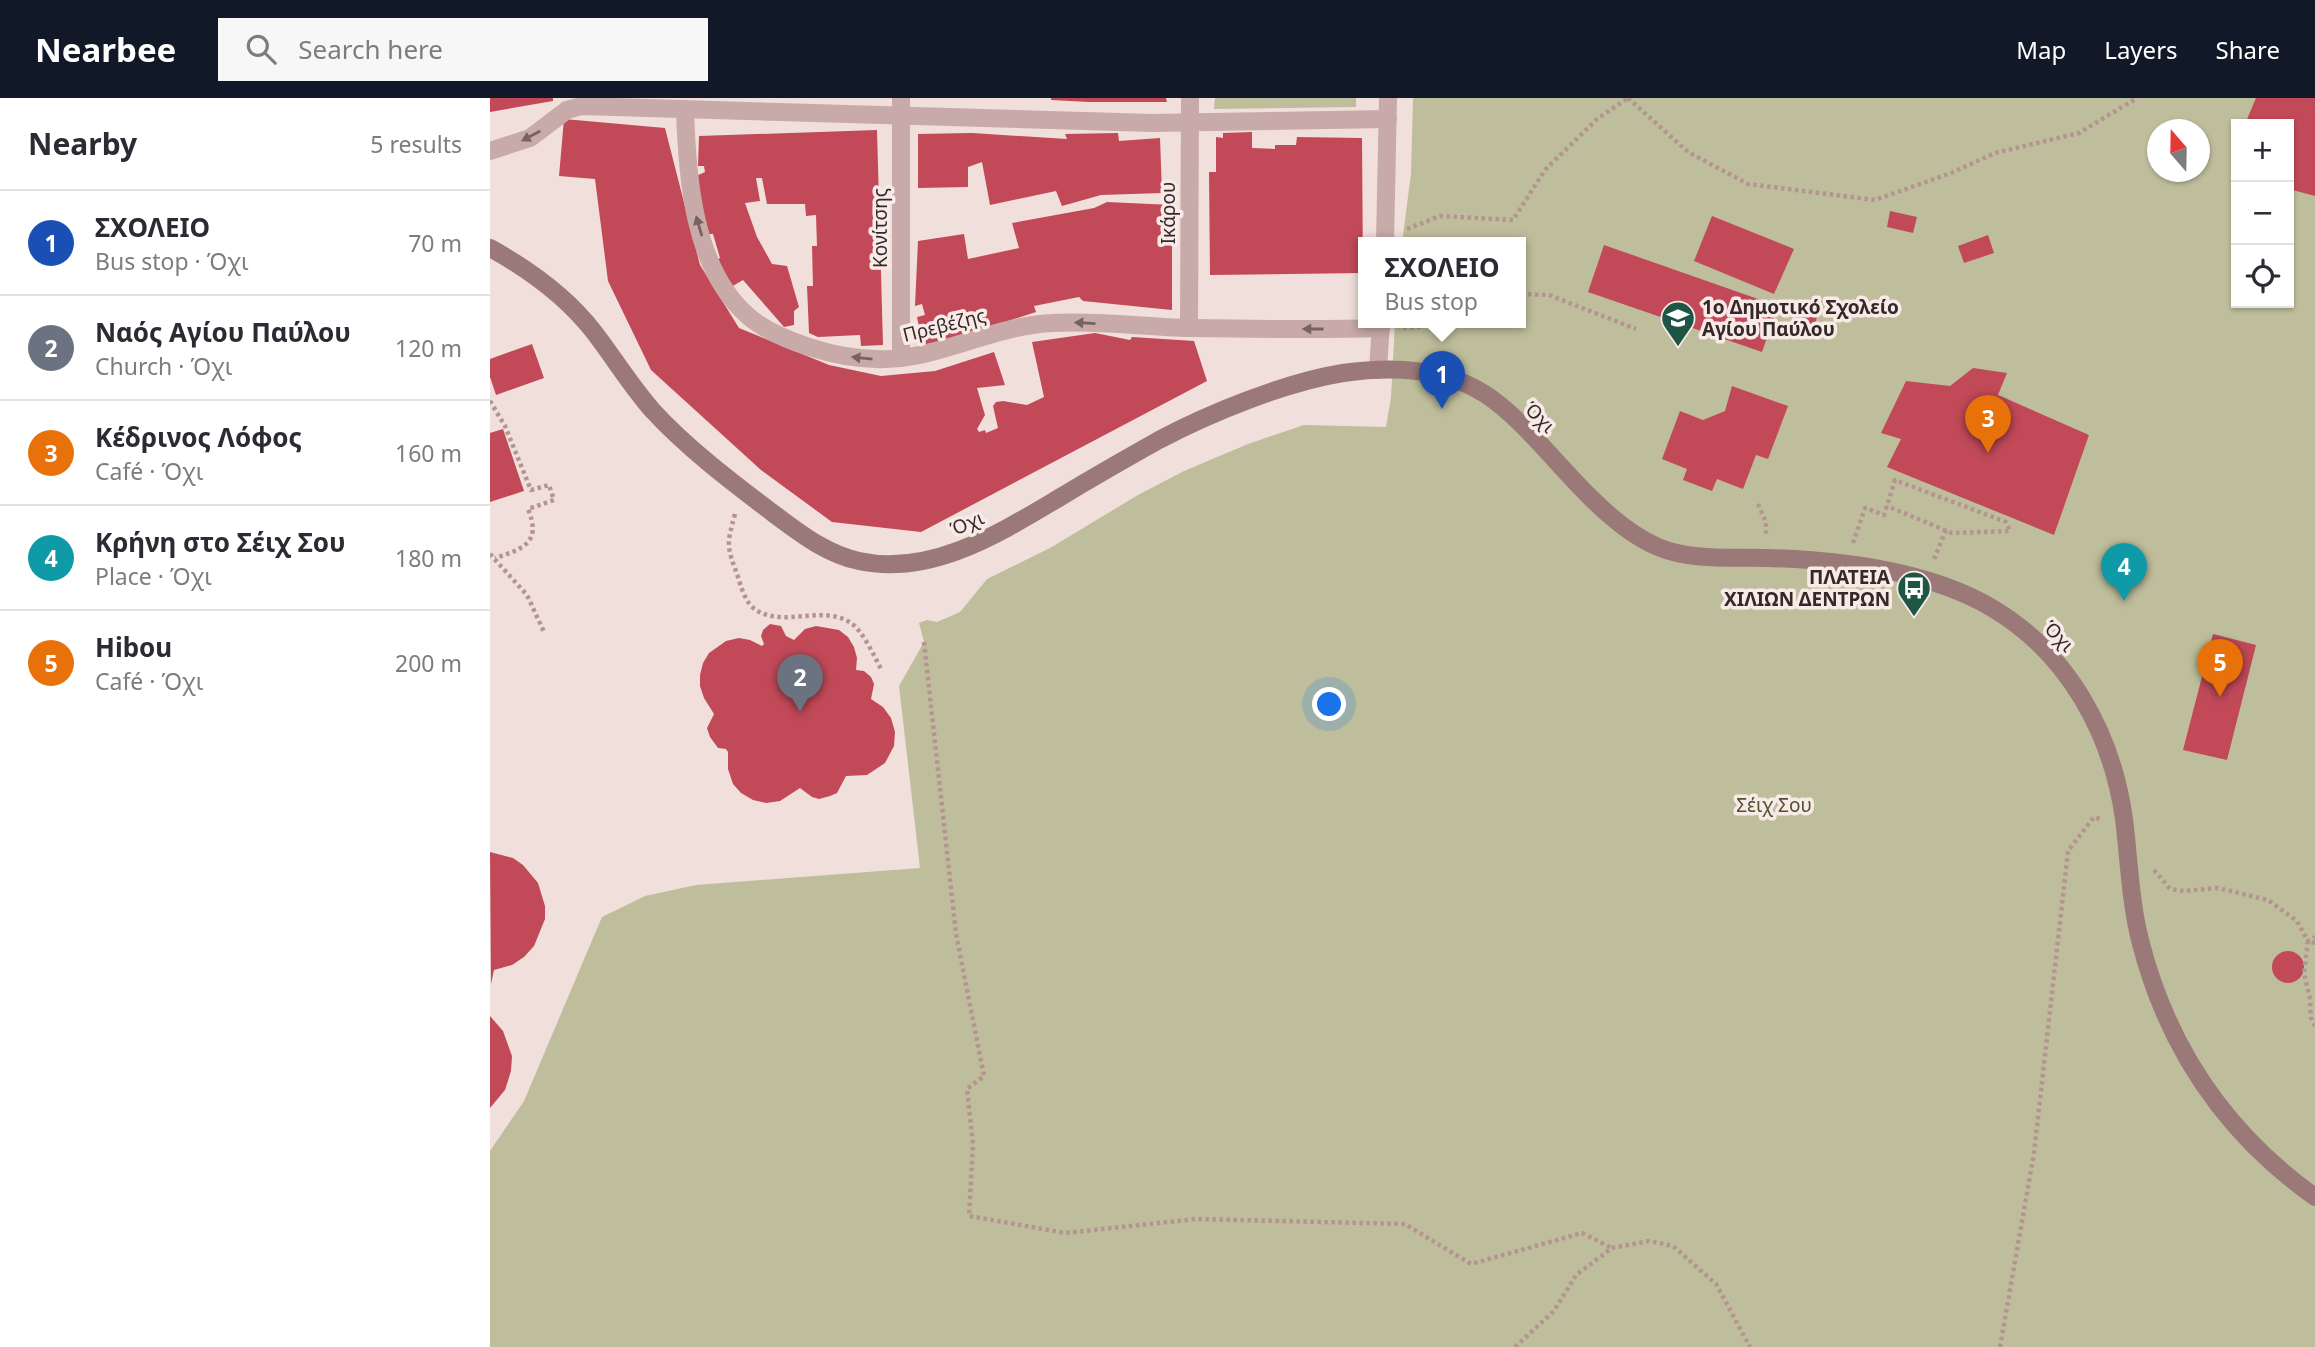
<!DOCTYPE html>
<meta charset="utf-8">
<style>
:root{--surface:#fff;--page:#f7f7f7;--text:#2b2b33;--muted:#7c7c81;--line:#e1e1e2;--accent:#111827}
body{margin:0;font-family:"Noto Sans",sans-serif;background:var(--page);color:var(--text)}
.controls{position:absolute;right:21px;top:21px;display:grid;overflow:hidden;border-radius:0px;box-shadow:0 2px 5px #0004}
.controls button{width:63px;height:63px;display:grid;place-items:center;padding:0;border:0;border-bottom:2px solid var(--line);background:var(--surface);color:var(--text);font:35px sans-serif}
.compass{position:absolute;left:1657px;top:21px;width:63px;height:63px;border-radius:50%;background:var(--surface);box-shadow:0 2px 5px #0004;rotate:340deg}
.you{position:absolute;left:840px;top:607px;width:24px;height:24px;margin:-18px;border:5px solid #fff;border-radius:50%;background:#1a73e8;box-shadow:0 0 0 10px #1a73e833}
.badge{display:grid;place-items:center;width:46px;height:46px;border-radius:50%;background:var(--accent);color:#fff;font-size:23px;font-weight:700}
.pin{position:absolute;translate:-50% -58px;filter:drop-shadow(0 2px 4px #0008)}
.pin::after{content:'';position:absolute;top:37px;width:24px;height:21px;background:inherit;clip-path:polygon(0 0,100% 0,50% 100%)}
.popup{position:absolute;left:868px;top:139px;width:168px;height:91px;box-sizing:border-box;display:grid;place-content:center;border-radius:0px;background:var(--surface);filter:drop-shadow(0 2px 5px #0005);font-size:23px;white-space:nowrap;color:var(--muted)}
.popup b{font-size:26px;color:var(--text)}
.popup::after{content:'';position:absolute;left:50%;top:100%;margin-left:-14px;border:14px solid transparent;border-top-color:var(--surface)}
.list{margin:0;padding:0;list-style:none}
h2{display:flex;justify-content:space-between;align-items:center;height:91px;margin:0;padding:0 28px;font-size:30px}
h2 small{font-size:23px;font-weight:400;color:var(--muted)}
.list li{display:grid;grid-template-columns:46px 1fr auto;gap:21px;align-items:center;box-sizing:border-box;height:105px;padding:0 28px;border-top:2px solid var(--line)}
.list b{display:block;font-size:26px;white-space:nowrap}
.list p{margin:0;font-size:23px;white-space:nowrap;color:var(--muted)}
.list em{font-size:23px;font-style:normal;color:var(--muted)}
.icon{flex:none;width:38px;height:38px;fill:none;stroke:currentColor;stroke-width:2;stroke-linecap:round;stroke-linejoin:round}
.map{position:relative;flex:none;width:1825px;height:1249px;overflow:hidden}
header{display:flex;align-items:center;gap:42px;box-sizing:border-box;height:98px;padding:0 35px;background:var(--accent);color:#fff}
header strong{font-size:33px}
nav{display:flex;gap:38px;margin-inline-start:auto;font-size:24px}
.search{width:490px;height:63px;background:var(--page);display:flex;align-items:center;gap:18px;box-sizing:border-box;padding:0 24px;border-radius:0px;color:var(--muted);font-size:26px}
main{display:flex}
aside{flex:1;background:var(--surface)}
.map>svg:first-child{display:block}
.green{fill:#bfbe9c;fill-rule:evenodd}
.building{fill:#c14958}
.lines{fill:none;stroke-linecap:round;stroke-linejoin:round}
.path{stroke:#b49492;stroke-width:4.5;stroke-dasharray:3.5 3.5;stroke-linecap:butt}
.street{stroke:#c8aaa8;stroke-width:18}
.secondary{stroke:#9c7979;stroke-width:18}
.oneway{fill:#776262}
.labels{text-anchor:middle;dominant-baseline:central;stroke-width:7;stroke-linejoin:round;paint-order:stroke}
.street-label{font-size:19px;fill:#352828;stroke:#f8eae7}
.poi-label{font-size:19px;font-weight:bold;fill:#352828;stroke:#f8eae7;text-anchor:start}
.park-label{font-size:19px;fill:#52522c;stroke:#f8eae7}
</style>
<header>
<strong>Nearbee</strong>
<div class="search"><svg class="icon" aria-label="search" viewBox="0 0 24 24"><circle cx="10" cy="10" r="6"/><path d="M15 15l6 6"/></svg>Search here</div>
<nav><a>Map</a><a>Layers</a><a>Share</a></nav>
</header>
<main>
<aside>
<h2>Nearby<small>5 results</small></h2>
<ul class="list">
<li><span class="badge" style="background:#1a4fb4">1</span><div><b>ΣΧΟΛΕΙΟ</b><p>Bus stop · Όχι</p></div><em>70 m</em></li>
<li><span class="badge" style="background:#6b7280">2</span><div><b>Ναός Αγίου Παύλου</b><p>Church · Όχι</p></div><em>120 m</em></li>
<li><span class="badge" style="background:#e8710a">3</span><div><b>Κέδρινος Λόφος</b><p>Café · Όχι</p></div><em>160 m</em></li>
<li><span class="badge" style="background:#0f9aa8">4</span><div><b>Kρήνη στο Σέιχ Σου</b><p>Place · Όχι</p></div><em>180 m</em></li>
<li><span class="badge" style="background:#e8710a">5</span><div><b>Hibou</b><p>Café · Όχι</p></div><em>200 m</em></li>
</ul>
</aside>
<div class="map">
<svg width="1825" height="1249" viewBox="0 0 1825 1249">
<rect width="100%" height="100%" fill="#f1dfdb"/>
<g class="green">
<path d="M725,0H866V9L724,11Z"/>
<path d="M923,0H1825V1249H0V1053L34,1003L112,819L155,798L206,787L430,770L409,588L434,544L429,525L437,522L447,524L470,514L497,481L560,450L648,397L694,373L758,346L814,327L896,329L901,299L905,225H1031V145H912L921,76ZM1746,26H1799V205H1746ZM1668,32H1710V74H1668Z"/>
</g>
<g class="building">
<path d="M0,0H63V3L0,14Z"/>
<path d="M561,0H676L677,4H599L561,2Z"/>
<path d="M1766,0H1825V98L1799,91V26H1755Z"/>
<path d="M74,21L175,30L210,167L249,230L339,267L391,278L445,273L504,254L515,287L487,290L495,317L487,331L489,334L495,332L496,335L508,330L503,308L506,304L513,303L537,307L554,299L542,244L605,235L640,242L642,239L704,243L717,283L431,434L342,424L271,372L161,272L118,183L105,81L69,78Z"/>
<path d="M387,32L393,247L371,248L370,237L328,239L319,235L317,188H323L322,148H327L326,117L316,118L315,106H277L272,80H266L270,103L255,105L267,139L282,166L297,168L309,209L304,213V227L294,229L253,182L241,189L226,162L230,160L223,136H219L204,79L215,74L214,68H208L209,38Z"/>
<path d="M762,34V50L785,51V47H806L807,39L872,40L873,175L720,177L719,74H726V39L733,40V35Z"/>
<path d="M482,35L577,41L575,36L628,35L629,43L670,40L672,95L611,97L572,108L566,93L500,107L492,64L478,69V89L428,90V36Z"/>
<path d="M617,104L682,107V212L593,203L589,199L544,208L546,214L459,242L433,247L427,219L435,217L432,206L425,208L428,143L474,136L478,161L529,150L522,125L604,110Z"/>
<path d="M1400,113L1427,119L1423,135L1397,129Z"/>
<path d="M1222,118L1304,151L1284,196L1204,163Z"/>
<path d="M1498,137L1504,155L1474,165L1468,148Z"/>
<path d="M1114,147L1288,208L1272,254L1098,194Z"/>
<path d="M1308,210L1328,214L1324,232L1304,228Z"/>
<path d="M42,246L54,280L6,297L0,279V261Z"/>
<path d="M1483,270L1517,275L1508,297L1599,337L1564,437L1397,369L1411,341L1391,335L1416,283L1460,288Z"/>
<path d="M1242,288L1298,308L1278,361L1266,357L1253,391L1227,381L1222,393L1193,382L1197,371L1172,361L1190,313L1213,322L1235,313Z"/>
<path d="M13,331L34,393L0,404V335Z"/>
<path d="M280,526L291,528L296,538L304,542L315,531L326,528L349,532L358,539L364,549L367,560L366,572L374,573L381,579L384,586L381,601L393,609L401,620L405,634L404,648L395,665L377,677L356,678L347,695L340,698L329,701L322,699L310,690L290,703L276,705L263,702L251,695L243,686L238,671V654L236,651L228,650L220,639L217,630L224,616L214,600L210,588V577L213,565L219,555L236,543L249,540L260,542L272,548L274,546L271,538L273,532Z"/>
<path d="M1723,536L1766,547L1737,662L1693,652Z"/>
<path d="M0,754L23,760L33,767L48,785L55,808V821L44,848L34,859L22,867L4,872L1,886Z"/>
<circle cx="1798" cy="869" r="16"/>
<path d="M0,918L13,933L22,958L21,973L15,992L0,1010Z"/>
</g>
<g class="lines">
<g class="path">
<path d="M1138,0L1198,54L1258,86L1385,102L1461,75L1505,55L1589,35L1647,0"/>
<path d="M917,131L950,118L1023,122L1055,72L1107,21L1138,0"/>
<path d="M1031,196L1059,197L1146,231"/>
<path d="M913,230L928,229L938,225"/>
<path d="M0,303L15,328L41,392L59,387L64,402L38,411C52,445 33,451 5,460"/>
<path d="M1268,406L1276,424V438"/>
<path d="M245,416C236,448 237,448 248,479C251,489 256,506 266,512C295,530 332,506 361,525C373,533 384,558 391,571"/>
<path d="M1363,445L1375,410L1394,417L1405,382L1516,424L1520,433L1462,435L1397,408"/>
<path d="M0,456L37,497L54,534"/>
<path d="M1444,461L1456,432"/>
<path d="M434,544L466,836L494,978L477,991L483,1046L479,1118L576,1135L705,1121L915,1126L981,1166L1092,1135L1122,1150"/>
<path d="M1664,772L1680,791L1694,793L1728,790L1778,802L1807,823L1818,843L1825,839"/>
<path d="M1825,845L1818,843L1814,875L1820,901L1821,920L1825,928"/>
<path d="M1025,1249L1064,1213L1086,1177L1122,1150L1159,1143L1183,1148L1226,1186L1260,1249"/>
<path d="M1510,1249L1544,1055L1578,753L1604,719L1610,721"/>
</g>
<g class="street">
<path d="M195,11C197,79 203,170 258,218C275,233 298,242 319,249C353,260 388,265 424,258C470,249 515,227 563,225C608,222 654,229 700,230C764,231 828,232 891,230"/>
<path d="M0,53L40,40L77,12L91,8L662,25L898,21"/>
<path d="M895,145L898,0"/>
<path d="M699,230L700,0"/>
<path d="M411,260V0"/>
<path d="M888,272L891,225"/>
</g>
<path class="secondary" d="M0,150C40,172 76,198 104,234C124,260 141,288 163,313C198,351 242,384 284,416C310,435 336,456 369,463C443,479 513,433 574,397C605,378 637,360 669,342C720,315 796,284 853,275C901,268 953,269 995,296C1032,320 1067,367 1100,399C1120,419 1142,438 1168,449C1201,463 1242,459 1277,460C1349,462 1439,473 1502,510C1578,555 1622,635 1634,721C1639,761 1640,802 1650,842C1677,949 1735,1035 1825,1099"/>
</g>
<defs><path id="oneway-solid" d="M-6-.8H1V-3.2L6.5 0L1 3.2V.8H-6Z" transform="scale(1.75)"/></defs>
<g class="oneway">
<use href="#oneway-solid" transform="translate(41 38) rotate(152)"/>
<use href="#oneway-solid" transform="translate(209 128) rotate(-106)"/>
<use href="#oneway-solid" transform="translate(595 225) rotate(-177)"/>
<use href="#oneway-solid" transform="translate(823 231) rotate(-180)"/>
<use href="#oneway-solid" transform="translate(372 260) rotate(-174)"/>
</g>
<defs>
<g id="school-pin" transform="scale(1.75)"><path d="M0 17L-7.5 6A9.5 9.5 0 1 1 7.5 6Z" fill="#1f5545" stroke="#f8eae7"/><path d="M0-5L7-2L0 1L-7-2ZM-4 1L0 2.5L4 1V4Q0 6-4 4Z" fill="#fff"/></g>
<g id="bus-pin" transform="scale(1.75)"><path d="M0 17L-7.5 6A9.5 9.5 0 1 1 7.5 6Z" fill="#1f5545" stroke="#f8eae7"/><path d="M-5-6H5V4H4V6H2V4H-2V6H-4V4H-5ZM-3.5-4V0h7V-4ZM-3.5 1.2v1.5H-2V1.2ZM2 1.2v1.5H3.5V1.2Z" fill="#fff"/></g>
</defs>
<g fill-rule="evenodd">
<use href="#school-pin" x="1188" y="220"/>
<use href="#bus-pin" x="1424" y="490"/>
</g>
<g class="labels">
<g class="street-label">
<text transform="translate(678 115) rotate(-90)">Ικάρου</text>
<text transform="translate(390 130) rotate(-90)">Κονίτσης</text>
<text transform="translate(454 227) rotate(-14)">Πρεβέζης</text>
<text transform="translate(1050 319) rotate(45)">Όχι</text>
<text transform="translate(477 425) rotate(-23)">Όχι</text>
<text transform="translate(1569 538) rotate(46)">Όχι</text>
</g>
<g class="poi-label">
<text x="1212" y="209">1ο Δημοτικό Σχολείο<tspan x="1212" dy="22">Αγίου Παύλου</tspan></text>
<text x="1400" y="479" text-anchor="end">ΠΛΑΤΕΙΑ<tspan x="1400" dy="22">ΧΙΛΙΩΝ ΔΕΝΤΡΩΝ</tspan></text>
</g>
<g class="park-label">
<text x="1284" y="707">Σέιχ Σου</text>
</g>
</g>
</svg>
<div class="controls">
<button>+</button>
<button>−</button>
<button><svg class="icon" aria-label="locate" viewBox="0 0 24 24"><circle cx="12" cy="12" r="6"/><path d="M12 2v4M12 18v4M2 12h4M18 12h4"/></svg></button>
</div>
<svg class="compass" viewBox="-18 -18 36 36"><path d="M0-13l5 13h-10z" fill="#e53935"/><path d="M0 13l5-13h-10z" fill="#7c7c81"/></svg>
<div class="you"></div>
<div class="pin badge" style="left:952px;top:311px;background:#1a4fb4">1</div>
<div class="popup"><b>ΣΧΟΛΕΙΟ</b>Bus stop</div>
<div class="pin badge" style="left:310px;top:614px;background:#6b7280">2</div>
<div class="pin badge" style="left:1498px;top:355px;background:#e8710a">3</div>
<div class="pin badge" style="left:1634px;top:503px;background:#0f9aa8">4</div>
<div class="pin badge" style="left:1730px;top:599px;background:#e8710a">5</div>
</div>
</main>
